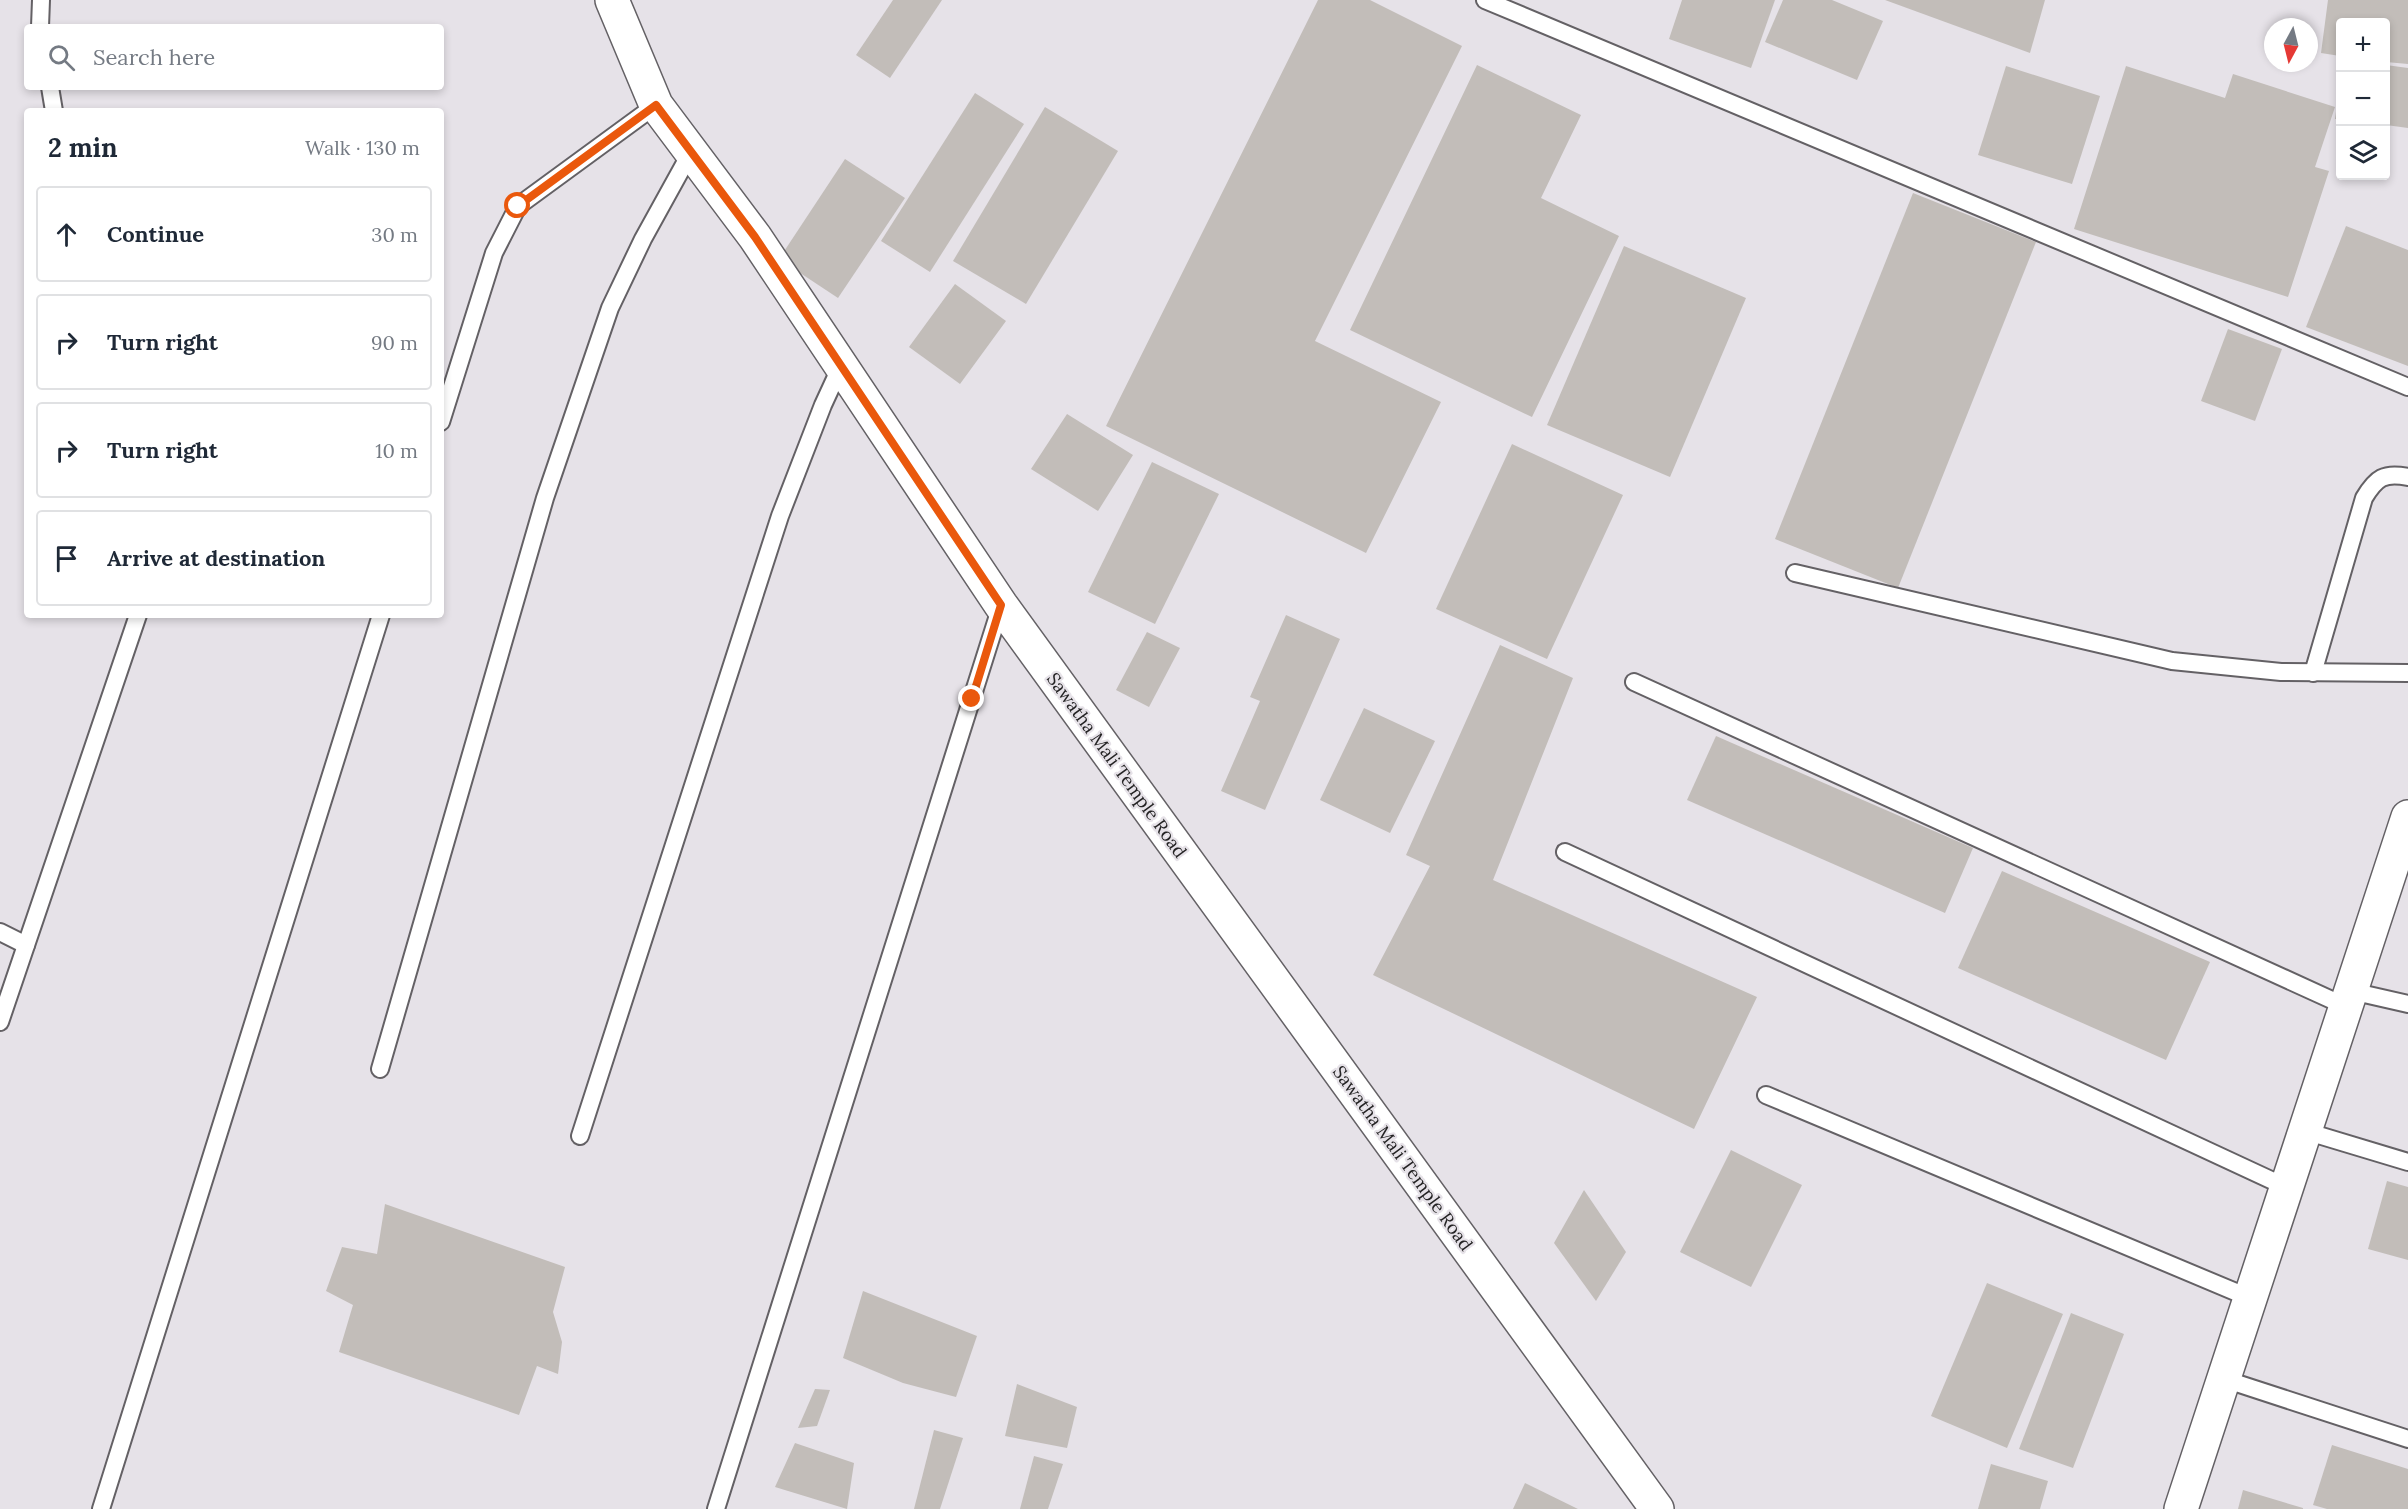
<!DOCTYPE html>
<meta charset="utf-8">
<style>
:root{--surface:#fff;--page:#f2f2f3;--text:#1f2937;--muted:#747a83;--line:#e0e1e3}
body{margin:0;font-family:Lora,serif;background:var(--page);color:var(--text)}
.controls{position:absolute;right:18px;top:18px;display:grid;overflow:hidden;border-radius:6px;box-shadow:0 3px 9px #0003}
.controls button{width:54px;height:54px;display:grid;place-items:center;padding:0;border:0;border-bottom:2px solid var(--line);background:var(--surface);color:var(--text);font:30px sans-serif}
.compass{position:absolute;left:2264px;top:18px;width:54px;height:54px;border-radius:50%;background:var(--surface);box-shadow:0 3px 9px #0003;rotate:187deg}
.stop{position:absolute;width:18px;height:18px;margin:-14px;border:4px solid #ea580c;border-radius:50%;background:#fff}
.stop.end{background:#ea580c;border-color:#fff;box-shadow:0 2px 6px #0008}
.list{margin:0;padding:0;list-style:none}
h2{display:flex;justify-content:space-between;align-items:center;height:78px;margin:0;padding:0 24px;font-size:26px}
h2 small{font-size:20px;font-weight:400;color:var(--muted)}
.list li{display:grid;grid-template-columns:39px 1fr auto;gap:18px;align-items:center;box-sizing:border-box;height:96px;margin:0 12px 12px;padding:0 12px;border:2px solid var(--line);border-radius:6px}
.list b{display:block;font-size:22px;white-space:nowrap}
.list em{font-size:20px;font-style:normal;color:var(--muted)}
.icon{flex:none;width:33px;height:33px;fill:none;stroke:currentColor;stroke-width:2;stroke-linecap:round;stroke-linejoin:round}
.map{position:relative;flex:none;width:2408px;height:1509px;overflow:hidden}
.search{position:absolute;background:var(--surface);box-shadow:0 3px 9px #0003;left:24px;top:24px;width:420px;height:66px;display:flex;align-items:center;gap:15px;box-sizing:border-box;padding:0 21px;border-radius:6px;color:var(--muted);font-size:22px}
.panel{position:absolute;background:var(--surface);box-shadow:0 3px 9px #0003;left:24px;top:108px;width:420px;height:510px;border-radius:6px}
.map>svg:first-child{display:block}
.building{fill:#c2bdb9}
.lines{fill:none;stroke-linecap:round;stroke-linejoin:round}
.lane-casing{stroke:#646165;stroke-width:20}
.secondary-casing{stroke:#646165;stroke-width:36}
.lane{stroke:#fff;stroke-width:16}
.secondary{stroke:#fff;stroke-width:33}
.route{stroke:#ea580c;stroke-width:8}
.labels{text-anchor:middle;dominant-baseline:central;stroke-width:4.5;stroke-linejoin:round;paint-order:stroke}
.street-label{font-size:18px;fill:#242324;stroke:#e6e2e8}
</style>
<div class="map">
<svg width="2408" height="1509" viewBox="0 0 2408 1509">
<rect width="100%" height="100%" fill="#e6e2e8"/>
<g class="building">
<path d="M893,0H942L890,78L856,55Z"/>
<path d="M1318,0H1370L1462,46L1315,341L1441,402L1366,553L1106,426Z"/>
<path d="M1682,0H1775L1751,68L1669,39Z"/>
<path d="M1783,0H1832L1883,21L1857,80L1765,42Z"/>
<path d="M1885,0H2045L2030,53Z"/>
<path d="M2328,0H2408V64L2386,62V22H2340V56L2321,53Z"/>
<path d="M1477,65L1581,115L1541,198L1619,236L1532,417L1350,330Z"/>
<path d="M2386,65L2408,68V128L2386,125Z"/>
<path d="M2006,66L2100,96L2072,184L1978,155Z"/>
<path d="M2126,66L2225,98L2233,74L2335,107L2315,167L2329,171L2288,297L2074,229Z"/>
<path d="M2339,89L2340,90V119H2335Z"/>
<path d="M975,93L1024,124L930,272L881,241Z"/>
<path d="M1045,107L1118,151L1026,304L953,261Z"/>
<path d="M845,159L905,198L838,298L779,259Z"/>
<path d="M1913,193L2036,242L1898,588L1775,539Z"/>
<path d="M2346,226L2408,250V366L2306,327Z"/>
<path d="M1624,246L1746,298L1670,477L1547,425Z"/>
<path d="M955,284L1006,321L960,384L909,347Z"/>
<path d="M2228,329L2282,349L2255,421L2201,401Z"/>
<path d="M1067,414L1133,455L1098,511L1031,469Z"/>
<path d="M1512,444L1623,495L1547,659L1436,609Z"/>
<path d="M1152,462L1219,494L1155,624L1088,592Z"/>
<path d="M1286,615L1340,639L1265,810L1221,791L1260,701L1250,697Z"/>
<path d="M1147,632L1180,648L1149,707L1116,690Z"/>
<path d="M1500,645L1573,678L1493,880L1757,997L1694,1129L1373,975L1430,866L1406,855Z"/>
<path d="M1364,708L1435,741L1390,833L1320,800Z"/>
<path d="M1716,736L1973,848L1945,913L1687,800Z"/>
<path d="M2002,871L2210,962L2166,1060L1958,968Z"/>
<path d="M1731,1150L1802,1185L1751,1287L1680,1252Z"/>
<path d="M2387,1181L2408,1187V1260L2368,1249Z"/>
<path d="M1584,1190L1626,1252L1596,1301L1554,1243Z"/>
<path d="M385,1204L565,1267L553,1312L562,1342L558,1374L537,1366L519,1415L339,1352L353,1305L326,1291L342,1247L377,1254Z"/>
<path d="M1987,1283L2063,1314L2007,1448L1931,1416Z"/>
<path d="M863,1291L977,1336L956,1397L903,1383L843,1358Z"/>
<path d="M2071,1313L2124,1334L2073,1468L2019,1449Z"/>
<path d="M1017,1384L1077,1407L1067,1448L1005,1436Z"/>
<path d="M815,1389L830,1390L817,1426L798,1428Z"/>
<path d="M934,1430L963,1438L940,1509H914Z"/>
<path d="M795,1443L854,1463L847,1509L775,1487Z"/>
<path d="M2332,1445L2408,1469V1509H2327L2313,1505Z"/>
<path d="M1034,1456L1063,1464L1048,1509H1020Z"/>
<path d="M1991,1464L2048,1481L2040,1509H1978Z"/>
<path d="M1525,1483L1578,1509H1513Z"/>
<path d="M2243,1490L2303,1508V1509H2238Z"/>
</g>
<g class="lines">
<g class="lane-casing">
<g id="lane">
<path d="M1485,0L2408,387"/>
<path d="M40,27L41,0"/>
<path d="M50,87L54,111"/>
<path d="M441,422L494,253L518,206L656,105"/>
<path d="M1795,573L2172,661L2281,672L2408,673"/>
<path d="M2313,673L2364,498C2376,478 2384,472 2408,477"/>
<path d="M1634,682L2345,1006"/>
<path d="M1565,852L2286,1187"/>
<path d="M0,932L26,945"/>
<path d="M2351,991L2408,1004"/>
<path d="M0,1022L138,615"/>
<path d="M380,1069L545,498L610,308L643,239L691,152"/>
<path d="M1766,1095L2250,1298"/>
<path d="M2305,1131L2408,1162"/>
<path d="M580,1136L780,516L823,405L841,366"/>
<path d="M2224,1379L2408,1439"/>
<path d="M101,1509L381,615"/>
<path d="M716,1509L1001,606"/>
</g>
</g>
<g class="secondary-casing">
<g id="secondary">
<path d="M612,0L656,105L755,237L1001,605L1657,1509"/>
<path d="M2181,1509L2408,817"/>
</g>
</g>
<use href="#lane" class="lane"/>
<use href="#secondary" class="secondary"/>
</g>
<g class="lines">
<path class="route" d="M518,206L656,105L755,237L1001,605L972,699"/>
</g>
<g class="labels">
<g class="street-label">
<text transform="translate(1117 765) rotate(54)">Sawatha Mali Temple Road</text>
<text transform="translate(1403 1158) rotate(54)">Sawatha Mali Temple Road</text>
</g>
</g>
</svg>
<div class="controls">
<button>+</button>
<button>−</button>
<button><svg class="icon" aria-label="layers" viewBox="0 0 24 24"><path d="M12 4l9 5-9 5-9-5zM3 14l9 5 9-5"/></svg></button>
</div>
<svg class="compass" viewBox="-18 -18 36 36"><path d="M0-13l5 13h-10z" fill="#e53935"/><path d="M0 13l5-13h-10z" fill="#747a83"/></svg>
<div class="stop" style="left:518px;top:206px"></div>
<div class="stop end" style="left:972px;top:699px"></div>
<div class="search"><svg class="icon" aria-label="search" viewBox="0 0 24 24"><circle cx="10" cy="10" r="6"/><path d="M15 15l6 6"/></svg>Search here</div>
<section class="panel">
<h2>2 min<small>Walk · 130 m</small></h2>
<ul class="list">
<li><svg class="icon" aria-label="ahead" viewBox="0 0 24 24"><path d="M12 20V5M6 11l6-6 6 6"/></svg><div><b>Continue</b></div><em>30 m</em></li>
<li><svg class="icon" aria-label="right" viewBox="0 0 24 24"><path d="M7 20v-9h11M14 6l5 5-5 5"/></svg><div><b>Turn right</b></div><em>90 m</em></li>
<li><svg class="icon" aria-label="right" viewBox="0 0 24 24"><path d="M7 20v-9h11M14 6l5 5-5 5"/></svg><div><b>Turn right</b></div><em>10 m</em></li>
<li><svg class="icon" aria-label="arrive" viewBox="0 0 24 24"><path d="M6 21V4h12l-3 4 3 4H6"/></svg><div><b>Arrive at destination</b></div></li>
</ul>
</section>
</div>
